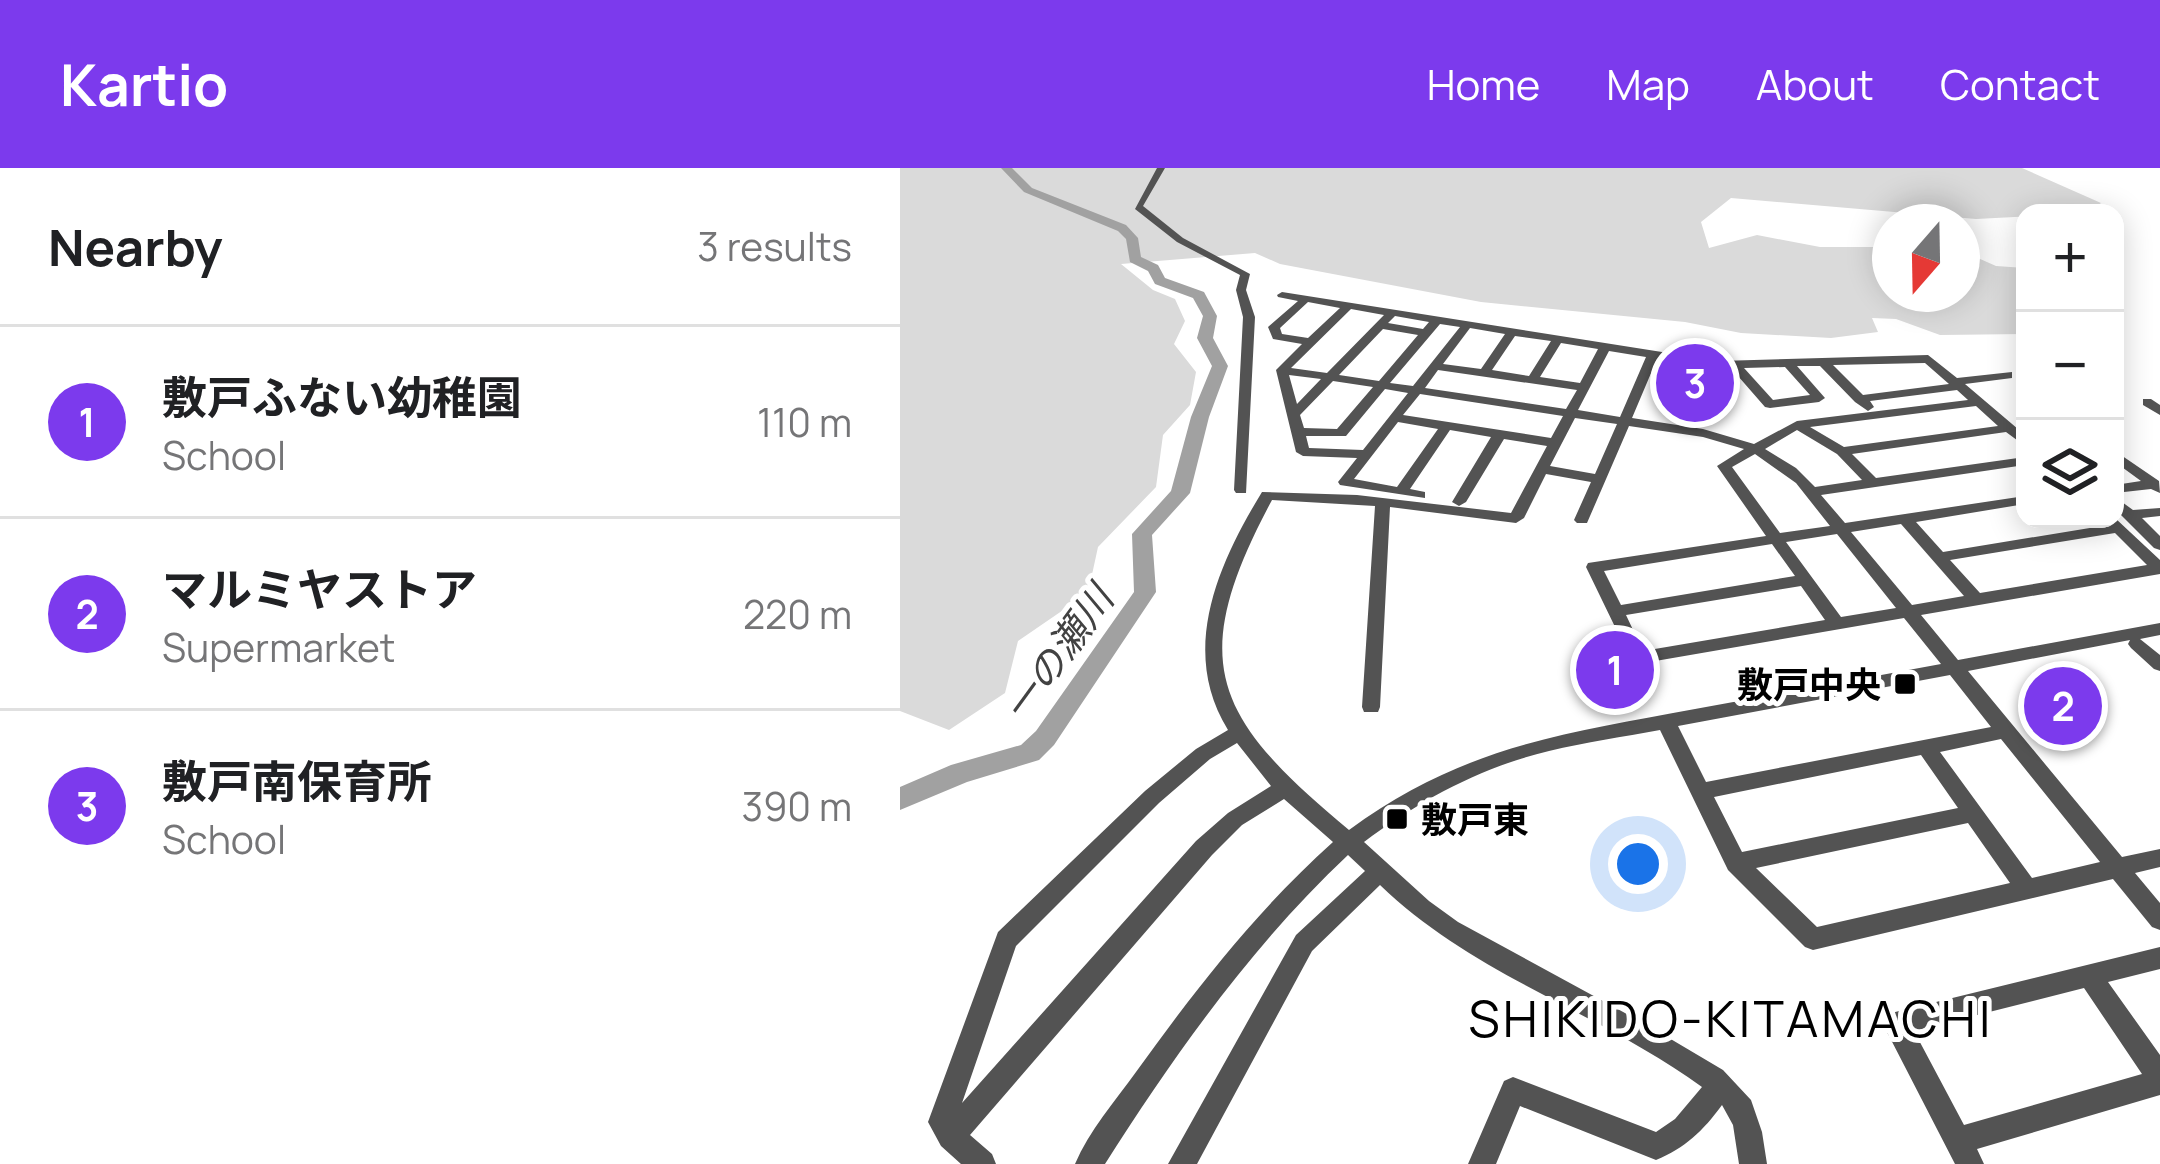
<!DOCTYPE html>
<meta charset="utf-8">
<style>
:root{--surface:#fff;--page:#f2f2f2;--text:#202124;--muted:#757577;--line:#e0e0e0;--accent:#7c3aed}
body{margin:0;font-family:Manrope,"Noto Sans JP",sans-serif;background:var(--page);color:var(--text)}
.controls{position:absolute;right:36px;top:36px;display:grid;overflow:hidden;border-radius:24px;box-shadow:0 6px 30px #0003}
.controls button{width:108px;height:108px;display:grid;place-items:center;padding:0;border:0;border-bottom:3px solid var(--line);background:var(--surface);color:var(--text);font:60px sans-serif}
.compass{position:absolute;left:972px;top:36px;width:108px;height:108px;border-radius:50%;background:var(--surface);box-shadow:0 6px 30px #0003;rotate:200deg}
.you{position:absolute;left:738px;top:696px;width:42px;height:42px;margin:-30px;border:9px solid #fff;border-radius:50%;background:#1a73e8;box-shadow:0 0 0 18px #1a73e833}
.badge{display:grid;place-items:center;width:78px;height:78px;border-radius:50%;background:var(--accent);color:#fff;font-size:39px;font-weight:700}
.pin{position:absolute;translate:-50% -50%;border:6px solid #fff;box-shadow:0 3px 12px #0006}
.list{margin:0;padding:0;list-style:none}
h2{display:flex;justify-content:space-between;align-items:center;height:156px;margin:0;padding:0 48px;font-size:51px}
h2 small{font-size:39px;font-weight:400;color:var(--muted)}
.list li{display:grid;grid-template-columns:78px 1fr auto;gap:36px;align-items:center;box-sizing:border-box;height:192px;padding:0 48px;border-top:3px solid var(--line)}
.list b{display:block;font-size:45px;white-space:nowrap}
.list p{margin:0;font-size:39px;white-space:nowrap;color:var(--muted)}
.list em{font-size:39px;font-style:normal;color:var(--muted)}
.icon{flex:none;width:66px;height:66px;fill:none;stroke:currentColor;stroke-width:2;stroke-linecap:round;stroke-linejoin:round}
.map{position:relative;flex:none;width:1260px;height:996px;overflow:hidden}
header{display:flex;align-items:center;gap:72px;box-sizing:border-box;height:168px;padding:0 60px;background:var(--accent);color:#fff}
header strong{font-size:57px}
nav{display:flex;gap:66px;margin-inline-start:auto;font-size:42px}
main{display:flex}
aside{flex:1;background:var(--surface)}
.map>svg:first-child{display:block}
.green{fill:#dadada}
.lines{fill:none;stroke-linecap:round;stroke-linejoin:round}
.river{fill:#a1a1a1;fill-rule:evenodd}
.minor{fill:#535353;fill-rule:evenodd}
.poi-dot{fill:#000;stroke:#fff;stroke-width:4.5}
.labels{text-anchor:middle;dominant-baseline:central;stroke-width:10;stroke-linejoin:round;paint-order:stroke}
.poi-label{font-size:36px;font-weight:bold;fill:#000;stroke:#fff;text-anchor:end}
.water-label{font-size:39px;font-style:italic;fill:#424242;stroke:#fff}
.near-quarter-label{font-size:51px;letter-spacing:3px;fill:#000;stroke:#fff}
</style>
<header>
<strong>Kartio</strong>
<nav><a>Home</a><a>Map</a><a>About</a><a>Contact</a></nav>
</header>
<main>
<aside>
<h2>Nearby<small>3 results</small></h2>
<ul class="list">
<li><span class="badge">1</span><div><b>敷戸ふない幼稚園</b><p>School</p></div><em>110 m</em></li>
<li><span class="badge">2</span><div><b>マルミヤストア</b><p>Supermarket</p></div><em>220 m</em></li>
<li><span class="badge">3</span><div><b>敷戸南保育所</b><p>School</p></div><em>390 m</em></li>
</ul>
</aside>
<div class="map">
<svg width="1260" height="996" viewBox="0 0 1260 996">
<rect width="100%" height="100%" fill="#fff"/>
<path class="green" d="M0,0H1122L1201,35L1188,45L1076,51L831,30L801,54L809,80L857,67L920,79H990V126H1062V83L1096,98L1125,100V166L1040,167L996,151L972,150L978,164L931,170L841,165L785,154L581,134L380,96L355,85L221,96L253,122L275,131L285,153L274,176L296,204L290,237L263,267L256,319L198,379L188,425L118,473L105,525L49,562L0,543Z"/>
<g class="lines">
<path class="river" d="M101,0H112L132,20L226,57L238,70L241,89L258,97L265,110L304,124L317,148L313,170L328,198L309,249L290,325L252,367L256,424L154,577L139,592L67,614L0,642V619L51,597L121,577L136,563L234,424L232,366L271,323L291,249L312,198L297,170L303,148L293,130L255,116L248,103L230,94L226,71L218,63L124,24Z"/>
<g class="minor">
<path d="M257,0H265L243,38L283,70L350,106L346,122L355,149L346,325H336L334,322L343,149L336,122L340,107L277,74L235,41Z"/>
<path d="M382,124L819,193L1028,187L1057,210L1112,204V210L1065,216L1125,267V278L1106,264L952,286L976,310L1125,289V297L921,327L945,355L1125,328V336L1016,354L1043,384L1208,357V351L1215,350L1260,392V406L1021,447L1058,492L1260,455V467L1240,471L1260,487V503L1254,501L1231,480L1228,476L1230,472L1068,503L1222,689L1260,681V699L1235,705L1260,735V762L1252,759L1213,711L913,782L905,779L828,702L760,562C723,569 686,574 649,583C581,599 519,633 464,674L529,733L558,754L747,857L823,902L851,932L862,964L867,996H839L833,957L822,937C803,963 785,980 756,992L620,938L596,996H568L604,913L613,909L756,964L775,951L802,919C699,844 573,807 480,717L412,783L297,996H268L396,767L465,703L448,687C353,776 275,886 205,996H175C189,963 215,933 236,904C295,822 357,742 433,674L384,631L342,657L312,687L70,967L92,986L96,996H61L41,978L28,954L98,764L245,623L296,581L328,562C279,483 318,396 362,324L457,327L611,345L647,278L604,271L566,334L559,338L552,334L591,269L550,262L510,321L525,324V330L440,317L438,314L457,290L403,288L396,284L376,202L402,176L373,171L368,159L398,133L378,129L377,127ZM408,134L440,140L408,170L382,166L380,160ZM451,141L484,147L427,205L391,200ZM495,148L529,154L523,161L488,155ZM540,156L560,159L513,218L490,215ZM570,160L605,166L581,201L543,196ZM483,161L518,167L479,213L439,207ZM615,168L651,173L629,208L592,202ZM661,175L698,181L680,215L640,209ZM709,183L746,189L720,249L678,242ZM757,191L831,200L865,239L870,240L919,234L925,230L897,198H920L955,234L968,243L974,239L970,233L1057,222L1068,232L897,253L854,276L803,261L732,250ZM1025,195L1049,216L963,227L933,197ZM885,199L910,227L873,232L844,200ZM538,202L677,222L666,241L525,220ZM389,207L421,211L397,236ZM433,213L473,219L437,261L404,260L400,247ZM485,221L508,225L463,282L409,280L406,268H446ZM520,226L663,248L651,270L503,247ZM1076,238L1098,258L944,279L910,259ZM675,250L717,256L695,306L650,298ZM498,254L538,261L497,319L454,311ZM729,258L803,269L844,281L817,298L866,368L688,395L686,399L732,494L738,496L1004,450L1041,496C959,511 877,526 795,541C661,566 562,579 449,662C313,549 285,494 372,332L475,338L462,539L464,544H478L480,539L490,339L616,355L624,350L646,306L691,314L674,352L677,355H687ZM897,262L937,286L962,312L915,319L896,300L865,281ZM855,286L896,315L930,358L880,365L832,299ZM1001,356L1064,428L1012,437L951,364ZM1215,365L1247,397L1080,425L1050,392ZM937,366L996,440L941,449L886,374ZM872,376L895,408L721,437L704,403ZM901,418L925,452L743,483L726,447ZM1050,507L1091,559L806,614L778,558ZM1101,571L1200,694L1132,710L1040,584ZM337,575L371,618L328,645L296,673L62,935L116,778L259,635L310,591ZM1021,587L1058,640L842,684L814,629ZM1068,655L1110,715L917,759L856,700Z"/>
<path d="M1243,231H1251L1260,237V247L1243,237Z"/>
<path d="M1215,283L1259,313L1260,325L1251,321L1215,325V317L1241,313L1215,294Z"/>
<path d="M1215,329L1233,342L1260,340V348L1242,350L1260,368V382L1254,380L1215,341Z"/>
<path d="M1260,779V801L1208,814L1260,887V927L1077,981L1084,996H1055L987,864L983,855L987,846ZM1184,820L1242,906L1064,957L1014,863Z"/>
</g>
</g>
<g class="poi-dot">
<rect x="993" y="504" width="24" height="24" rx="6"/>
<rect x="485" y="639" width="24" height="24" rx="6"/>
</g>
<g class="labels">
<g class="poi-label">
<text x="981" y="516">敷戸中央</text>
<text x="521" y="651" text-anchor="start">敷戸東</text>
</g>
<g class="water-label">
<text transform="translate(157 485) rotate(-54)">一の瀬川</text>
</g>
<g class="near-quarter-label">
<text x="831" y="849">SHIKIDO-KITAMACHI</text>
</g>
</g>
</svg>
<div class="controls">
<button>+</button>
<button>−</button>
<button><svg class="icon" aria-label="layers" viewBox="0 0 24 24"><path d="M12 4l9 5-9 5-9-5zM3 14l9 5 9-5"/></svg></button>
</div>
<svg class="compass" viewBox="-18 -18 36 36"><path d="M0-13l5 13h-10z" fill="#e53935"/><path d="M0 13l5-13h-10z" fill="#757577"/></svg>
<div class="you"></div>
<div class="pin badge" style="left:715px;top:502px">1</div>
<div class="pin badge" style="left:1163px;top:538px">2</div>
<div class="pin badge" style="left:795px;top:215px">3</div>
</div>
</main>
